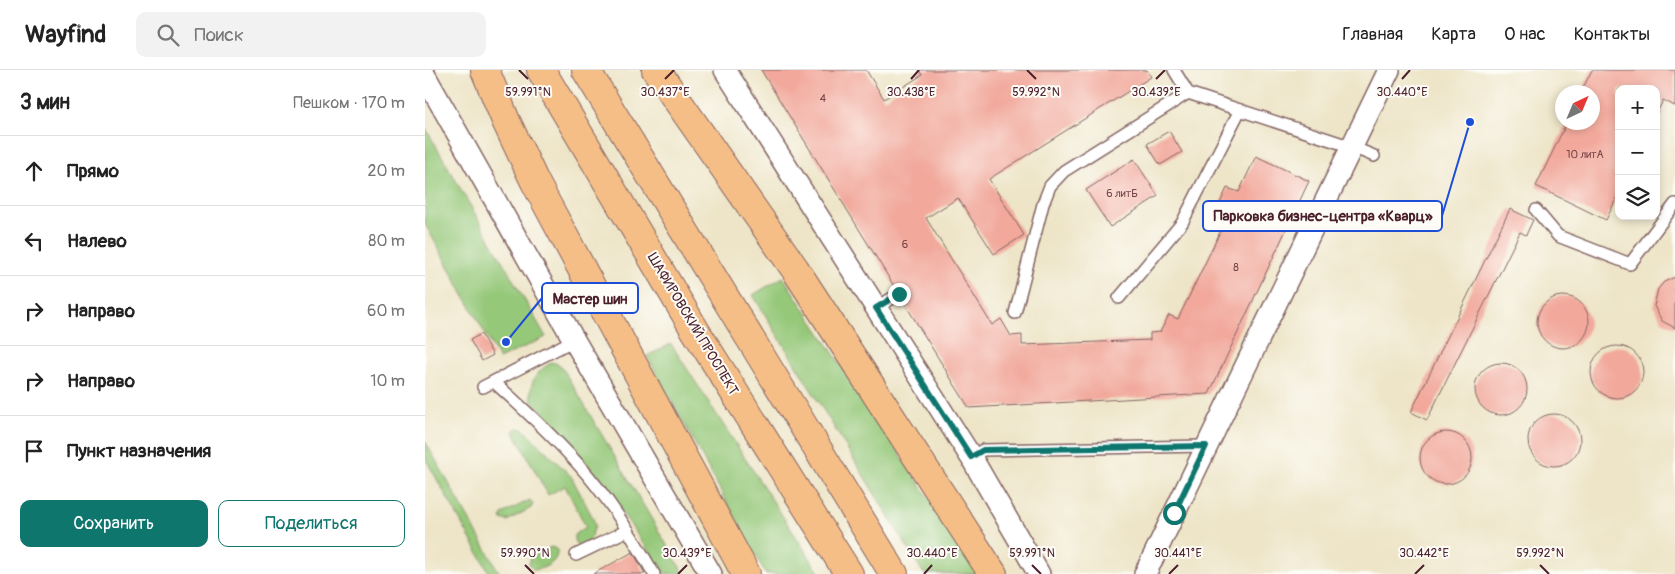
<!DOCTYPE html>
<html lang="ru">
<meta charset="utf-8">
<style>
:root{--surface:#fff;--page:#f2f2f2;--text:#222;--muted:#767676;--line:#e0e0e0;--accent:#0f766e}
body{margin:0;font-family:Pangolin,sans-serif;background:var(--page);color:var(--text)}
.controls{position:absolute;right:15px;top:15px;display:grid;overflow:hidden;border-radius:10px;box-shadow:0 2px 8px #0003}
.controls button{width:45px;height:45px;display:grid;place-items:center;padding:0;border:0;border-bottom:1px solid var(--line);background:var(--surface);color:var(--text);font:25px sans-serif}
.compass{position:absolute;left:1130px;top:15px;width:45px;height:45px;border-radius:50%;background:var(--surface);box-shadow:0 2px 8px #0003;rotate:44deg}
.stop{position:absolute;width:15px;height:15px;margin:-11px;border:4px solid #0f766e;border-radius:50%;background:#fff}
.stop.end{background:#0f766e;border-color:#fff;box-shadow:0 1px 5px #0008}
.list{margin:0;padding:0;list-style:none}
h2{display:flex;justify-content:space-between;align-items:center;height:65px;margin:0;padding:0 20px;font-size:21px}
h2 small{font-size:16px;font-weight:400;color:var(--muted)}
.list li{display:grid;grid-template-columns:32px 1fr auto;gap:15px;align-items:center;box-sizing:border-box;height:70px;padding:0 20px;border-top:1px solid var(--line)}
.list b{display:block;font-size:19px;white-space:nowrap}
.list em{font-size:16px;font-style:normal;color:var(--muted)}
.actions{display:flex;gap:10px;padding:15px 20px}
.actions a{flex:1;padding:11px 0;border:1px solid var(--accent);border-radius:10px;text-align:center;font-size:18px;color:var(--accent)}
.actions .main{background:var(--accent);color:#fff}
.icon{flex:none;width:28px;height:28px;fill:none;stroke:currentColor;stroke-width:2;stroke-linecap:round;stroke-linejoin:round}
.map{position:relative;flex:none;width:1250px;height:504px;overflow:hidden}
header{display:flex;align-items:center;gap:30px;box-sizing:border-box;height:70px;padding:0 25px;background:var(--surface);border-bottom:1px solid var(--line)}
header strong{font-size:24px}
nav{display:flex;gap:28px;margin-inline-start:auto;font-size:18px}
.search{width:350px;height:45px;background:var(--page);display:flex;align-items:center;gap:12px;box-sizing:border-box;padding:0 18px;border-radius:10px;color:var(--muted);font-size:19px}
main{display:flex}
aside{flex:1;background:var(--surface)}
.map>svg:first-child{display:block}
.green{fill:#95c879;stroke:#707452}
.building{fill:#f2a99c}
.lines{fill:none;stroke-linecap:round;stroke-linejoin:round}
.lane-casing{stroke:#836462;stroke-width:14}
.street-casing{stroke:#836462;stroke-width:24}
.primary-casing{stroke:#836462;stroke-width:30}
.lane{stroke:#fff;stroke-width:11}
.street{stroke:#fff;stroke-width:21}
.primary{stroke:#f6be87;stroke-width:28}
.route{stroke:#0f766e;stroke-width:6}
.ticks{fill:none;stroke:#4a1f2b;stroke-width:2}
.labels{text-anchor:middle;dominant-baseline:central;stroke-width:4;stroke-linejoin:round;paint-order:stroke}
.number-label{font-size:11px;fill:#744247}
.street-label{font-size:14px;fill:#4a1f2b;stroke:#fdfcf7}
.ticks-label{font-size:12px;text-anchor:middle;fill:#4a1f2b;stroke:#fdfcf7;stroke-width:4;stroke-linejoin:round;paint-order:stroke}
.leader{fill:none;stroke:#1d4ed8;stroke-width:2}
.callout-dot{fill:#1d4ed8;stroke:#fdfcf7;stroke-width:2}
.callout{fill:#fdfcf7;stroke:#1d4ed8;stroke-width:2}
.callout-label{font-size:15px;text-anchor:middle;font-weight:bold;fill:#4a1f2b}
</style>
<header>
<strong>Wayfind</strong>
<div class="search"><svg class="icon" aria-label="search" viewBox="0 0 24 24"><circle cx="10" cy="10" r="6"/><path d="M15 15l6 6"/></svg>Поиск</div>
<nav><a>Главная</a><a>Карта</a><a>О нас</a><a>Контакты</a></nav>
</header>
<main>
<aside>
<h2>3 мин<small>Пешком · 170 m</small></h2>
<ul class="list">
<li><svg class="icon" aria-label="ahead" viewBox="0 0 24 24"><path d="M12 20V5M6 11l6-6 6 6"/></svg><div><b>Прямо</b></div><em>20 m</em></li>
<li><svg class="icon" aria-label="left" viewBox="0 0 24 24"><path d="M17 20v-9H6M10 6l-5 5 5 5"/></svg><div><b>Налево</b></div><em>80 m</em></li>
<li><svg class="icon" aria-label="right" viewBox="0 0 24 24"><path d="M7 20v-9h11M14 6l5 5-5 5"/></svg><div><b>Направо</b></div><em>60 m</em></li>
<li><svg class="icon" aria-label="right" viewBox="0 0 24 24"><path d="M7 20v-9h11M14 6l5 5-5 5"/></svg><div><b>Направо</b></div><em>10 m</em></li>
<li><svg class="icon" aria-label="arrive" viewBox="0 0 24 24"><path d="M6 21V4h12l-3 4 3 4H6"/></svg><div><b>Пункт назначения</b></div></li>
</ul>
<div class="actions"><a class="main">Сохранить</a><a>Поделиться</a></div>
</aside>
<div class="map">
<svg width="1250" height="504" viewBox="0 0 1250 504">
<rect width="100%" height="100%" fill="#fdfcf7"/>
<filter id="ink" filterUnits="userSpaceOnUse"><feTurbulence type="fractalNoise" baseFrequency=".02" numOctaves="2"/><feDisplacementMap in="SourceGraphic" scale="10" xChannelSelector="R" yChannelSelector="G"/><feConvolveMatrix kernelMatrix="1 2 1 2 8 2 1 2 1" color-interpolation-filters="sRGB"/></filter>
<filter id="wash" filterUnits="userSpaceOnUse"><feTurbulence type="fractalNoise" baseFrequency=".0096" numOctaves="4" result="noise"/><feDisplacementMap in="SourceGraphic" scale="20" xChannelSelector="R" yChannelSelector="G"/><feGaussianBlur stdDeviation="1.12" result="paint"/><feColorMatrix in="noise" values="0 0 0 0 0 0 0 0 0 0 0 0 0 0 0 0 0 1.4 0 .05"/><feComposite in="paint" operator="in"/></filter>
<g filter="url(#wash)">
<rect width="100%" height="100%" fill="#eee5c8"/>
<g class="green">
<path d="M0,57L121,267L74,289L0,154Z"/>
<path d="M358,207L554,504H499L328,225Z"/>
<path d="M246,274L395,504H341L222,286Z"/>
<path d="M127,292L135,295L141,304L259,504H240L165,397L106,329C105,310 111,302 127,292Z"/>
<path d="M93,358L98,359L146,406L168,448L170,456L165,470L157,475L151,474L149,470L150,464L161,457L140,416L123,425L90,364L89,360Z"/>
<path d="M0,371L75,504H65L0,388Z"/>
<path d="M105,430L108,434L106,438L82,451L76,449L77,444Z"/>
<path d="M126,477L132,479C134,492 121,498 109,500L104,495L105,488Z"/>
</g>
<g id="blocks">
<g class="building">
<path d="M336,0H441L459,29L497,5L494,0H722L726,7L564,109L599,165L569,184L533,128L501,148L567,255L576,249L586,266L597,265V275L725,270V263L735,262L744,245L753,249L801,150L790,144L802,118L814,122L831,86L884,111L784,324L544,338Z"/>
<path d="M1167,0H1250V36L1238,30L1231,45V19H1194V123L1181,150L1111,116L1142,52H1168V22H1156Z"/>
<path d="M744,61L757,82L735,95L722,74Z"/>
<path d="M709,89L733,126L685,157L661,120Z"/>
<path d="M1085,139L1108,150L1101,165L1095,162L1002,350L986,342Z"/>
<path d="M1250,207V258L1237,251L1229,236L1233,219L1239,212Z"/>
<circle cx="1138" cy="252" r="26"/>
<path d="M56,264L68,285L57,291L45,270Z"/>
<circle cx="1192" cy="302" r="26"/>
<circle cx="1076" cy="319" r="26"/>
<circle cx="1129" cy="370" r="26"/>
<circle cx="1021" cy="388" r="26"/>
<path d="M208,482L220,504H168Z"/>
</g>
</g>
</g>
<g filter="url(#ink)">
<use href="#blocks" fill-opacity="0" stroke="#836462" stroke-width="1"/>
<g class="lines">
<g class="lane-casing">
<g id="lane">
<path d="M749,0L763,23L927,77L949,86"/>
<path d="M1111,140L1133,166L1205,194L1250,134"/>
<path d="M694,228L757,153L815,40"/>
<path d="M451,238L474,224"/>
<path d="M590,243L618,134L625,116L639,101L763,23"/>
<path d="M69,312C98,338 127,365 153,394C183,427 207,466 229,504"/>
<path d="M58,317L149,270"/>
<path d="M546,387L558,380L781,376"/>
<path d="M151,485L203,460"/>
</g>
</g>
<g class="street-casing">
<g id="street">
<path d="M300,0L546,387L614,504"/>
<path d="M0,6L149,270L286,504"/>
<path d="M720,504L964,0"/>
</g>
</g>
<g class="primary-casing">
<g id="primary">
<path d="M60,0L81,51L110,112L321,504"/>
<path d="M116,0L270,260L424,504"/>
<path d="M161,0L469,504"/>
<path d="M231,0L370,199L568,504"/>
</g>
</g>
<use href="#lane" class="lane"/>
<use href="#street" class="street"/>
<use href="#primary" class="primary"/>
</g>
</g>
<g class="lines" filter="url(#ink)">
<path class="route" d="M474,224L451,238L546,387L558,380L781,376L749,443"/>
</g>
<path class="ticks" d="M94,0L103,9M602,0L611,9M240,9L249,0M486,9L494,0M731,9L740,0M977,9L985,0M100,495L109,504M607,495L616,504M1115,495L1124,504M253,504L262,495M499,504L507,495M744,504L753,495M990,504L999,495"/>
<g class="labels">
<g class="number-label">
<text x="398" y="28">4</text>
<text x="1160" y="84">10 литА</text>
<text x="697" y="123">6 литБ</text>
<text x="480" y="174">6</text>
<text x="811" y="197">8</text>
</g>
<g class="street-label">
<text transform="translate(268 254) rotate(59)">ШАФИРОВСКИЙ ПРОСПЕКТ</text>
</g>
</g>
<g class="ticks-label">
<text x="103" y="26">59.991°N</text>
<text x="611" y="26">59.992°N</text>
<text x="240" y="26">30.437°E</text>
<text x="486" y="26">30.438°E</text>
<text x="731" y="26">30.439°E</text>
<text x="977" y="26">30.440°E</text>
<text x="262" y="487">30.439°E</text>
<text x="507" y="487">30.440°E</text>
<text x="753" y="487">30.441°E</text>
<text x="999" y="487">30.442°E</text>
<text x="100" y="487">59.990°N</text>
<text x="607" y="487">59.991°N</text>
<text x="1115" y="487">59.992°N</text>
</g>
<path class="leader" d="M1045 52L1017 146M81 272L117 228"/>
<g class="callout-dot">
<circle cx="1045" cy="52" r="5"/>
<circle cx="81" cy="272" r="5"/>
</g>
<g class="callout">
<rect x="778" y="131" width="239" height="30" rx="5"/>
<rect x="117" y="213" width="96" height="30" rx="5"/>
</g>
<g class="callout-label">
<text x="898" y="151">Парковка бизнес-центра «Кварц»</text>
<text x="165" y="234">Мастер шин</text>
</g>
</svg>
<div class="controls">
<button>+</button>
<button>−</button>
<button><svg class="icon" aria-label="layers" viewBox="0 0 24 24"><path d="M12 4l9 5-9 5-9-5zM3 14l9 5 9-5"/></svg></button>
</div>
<svg class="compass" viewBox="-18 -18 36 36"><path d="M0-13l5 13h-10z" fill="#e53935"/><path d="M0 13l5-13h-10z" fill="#767676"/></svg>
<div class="stop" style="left:749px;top:443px"></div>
<div class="stop end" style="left:474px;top:224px"></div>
</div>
</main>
